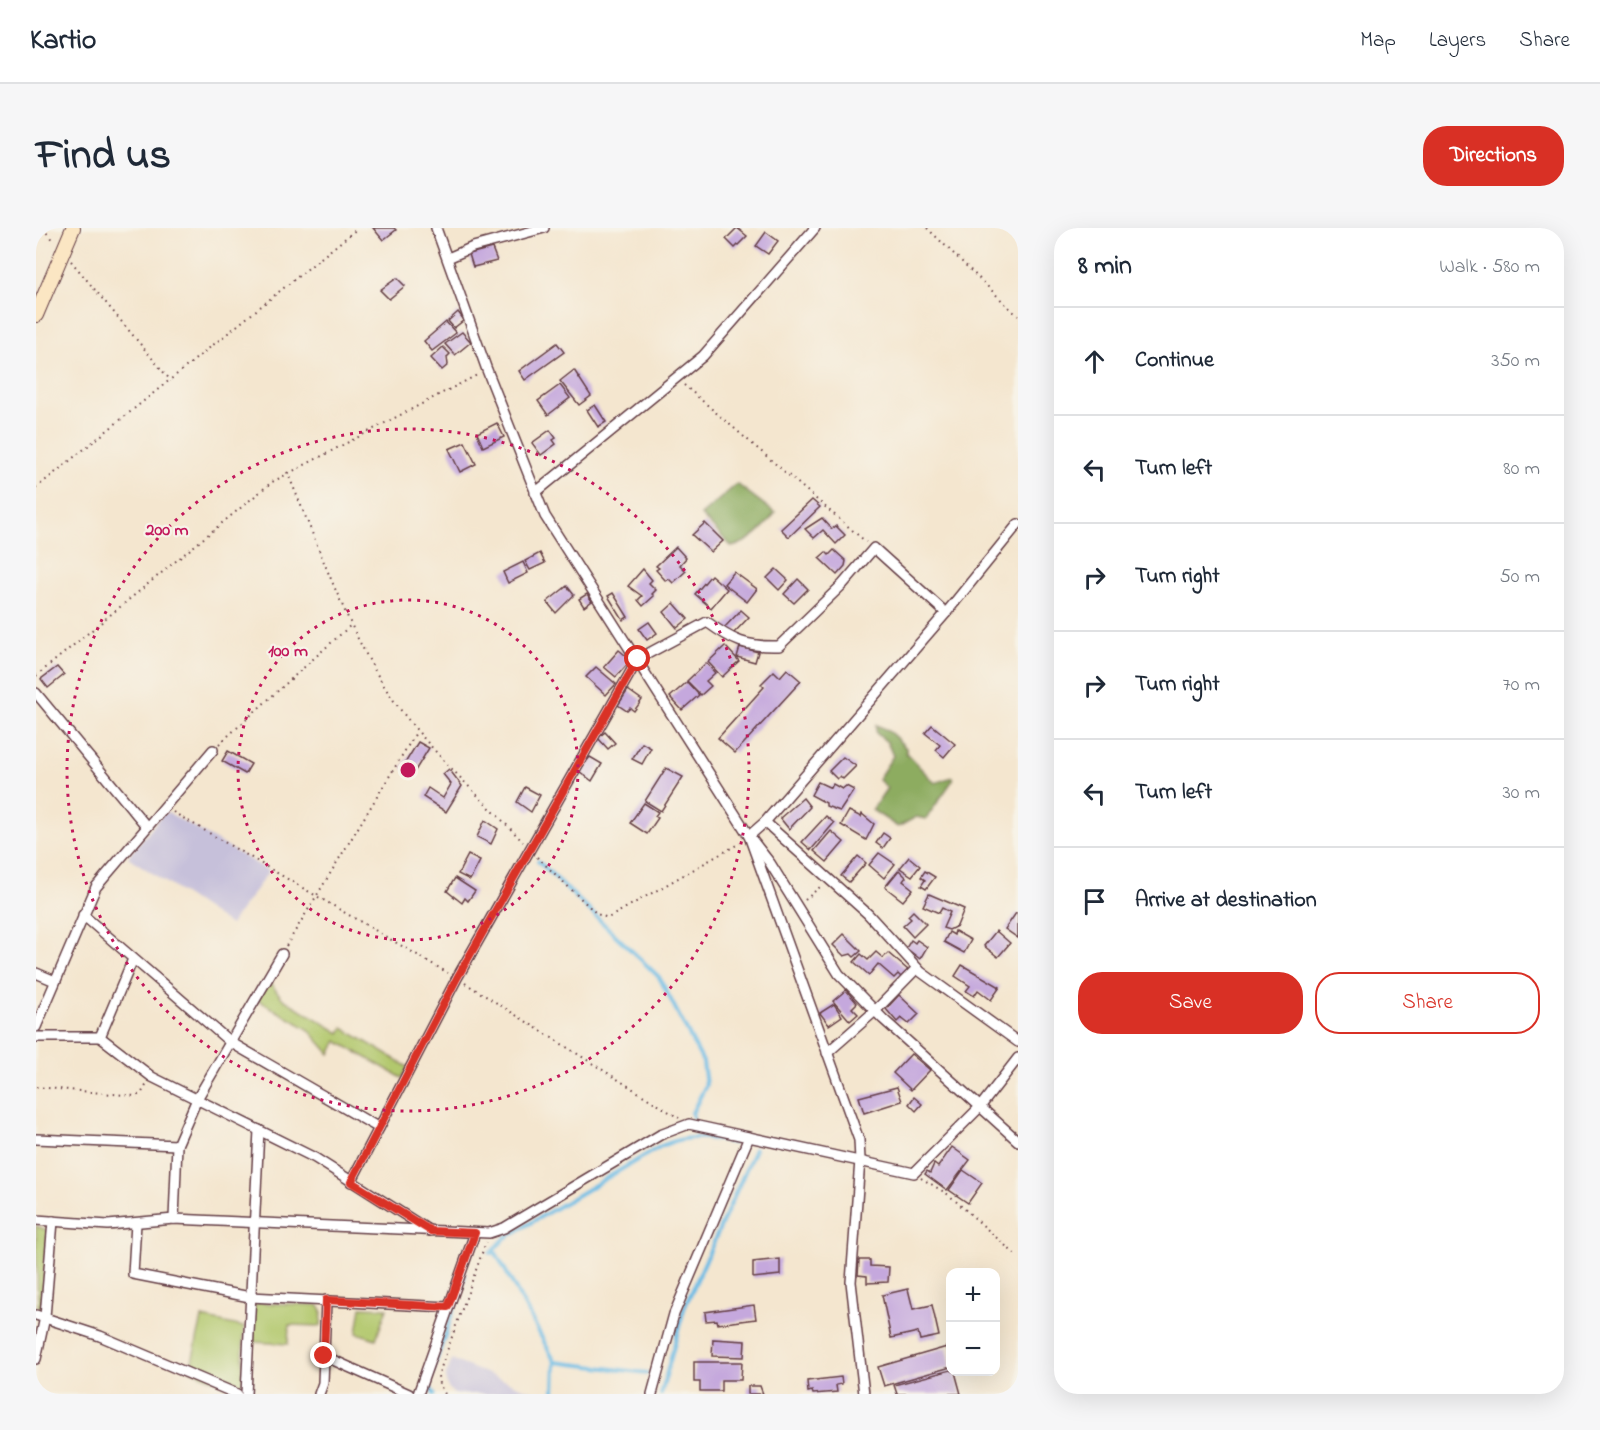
<!DOCTYPE html>
<meta charset="utf-8">
<style>
:root{--surface:#fff;--page:#f6f6f7;--text:#1f2937;--muted:#747a83;--line:#e0e1e3;--accent:#d93025}
body{margin:0;font-family:"Indie Flower",sans-serif;background:var(--page);color:var(--text)}
.controls{position:absolute;right:18px;bottom:18px;display:grid;overflow:hidden;border-radius:12px;box-shadow:0 6px 24px #0002}
.controls button{width:54px;height:54px;display:grid;place-items:center;padding:0;border:0;border-bottom:2px solid var(--line);background:var(--surface);color:var(--text);font:30px sans-serif}
.stop{position:absolute;width:18px;height:18px;margin:-14px;border:4px solid #d93025;border-radius:50%;background:#fff}
.stop.end{background:#d93025;border-color:#fff;box-shadow:0 2px 6px #0008}
.list{margin:0;padding:0;list-style:none}
h2{display:flex;justify-content:space-between;align-items:center;height:78px;margin:0;padding:0 24px;font-size:26px}
h2 small{font-size:20px;font-weight:400;color:var(--muted)}
.list li{display:grid;grid-template-columns:39px 1fr auto;gap:18px;align-items:center;box-sizing:border-box;height:108px;padding:0 24px;border-top:2px solid var(--line)}
.list b{display:block;font-size:22px;white-space:nowrap}
.list em{font-size:20px;font-style:normal;color:var(--muted)}
.actions{display:flex;gap:12px;padding:18px 24px}
.actions a{flex:1;padding:14px 0;border:2px solid var(--accent);border-radius:24px;text-align:center;font-size:21px;color:var(--accent)}
.actions .main{background:var(--accent);color:#fff}
.icon{flex:none;width:33px;height:33px;fill:none;stroke:currentColor;stroke-width:2;stroke-linecap:round;stroke-linejoin:round}
.map{position:relative;flex:none;width:982px;height:1166px;overflow:hidden;border-radius:24px}
header{display:flex;align-items:center;gap:36px;box-sizing:border-box;height:84px;padding:0 30px;background:var(--surface);border-bottom:2px solid var(--line)}
header strong{font-size:28px}
nav{display:flex;gap:33px;margin-inline-start:auto;font-size:21px}
.intro{display:flex;align-items:center;justify-content:space-between;box-sizing:border-box;height:144px;padding:0 36px}
h1{margin:0;font-size:42px}
.button{padding:15px 27px;border-radius:24px;background:var(--accent);color:#fff;font-size:21px;font-weight:700}
main{display:flex;gap:36px;padding:0 36px}
aside{flex:1;background:var(--surface);border-radius:24px;box-shadow:0 6px 24px #0002}
.map>svg:first-child{display:block}
.industrial{fill:#c6c0da}
.green{fill:#b2c86d;stroke:#7e744c;stroke-width:1.5}
.forest{fill:#8dac60;stroke:#6c6646;stroke-width:1.5}
.lines{fill:none;stroke-linecap:round;stroke-linejoin:round}
.stream{stroke:#69bbe5;stroke-width:4}
.building{fill:#c5a8dd}
.street-casing{stroke:#643d44;stroke-width:12}
.secondary-casing{stroke:#643d44;stroke-width:16}
.path{stroke:#643d44;stroke-width:2;stroke-dasharray:1.5 4.5;stroke-linecap:butt}
.street{stroke:#fff;stroke-width:9}
.secondary{stroke:#fbe6c3;stroke-width:14}
.route{stroke:#d93025;stroke-width:8}
.ring{fill:none;stroke:#c2185b;stroke-width:3;stroke-dasharray:3 6}
.centre{fill:#c2185b;stroke:#f7f3e8;stroke-width:3}
.ring-label{font-size:18px;text-anchor:middle;font-weight:bold;fill:#c2185b;stroke:#f7f3e8;stroke-width:4.5;stroke-linejoin:round;paint-order:stroke}
</style>
<header>
<strong>Kartio</strong>
<nav><a>Map</a><a>Layers</a><a>Share</a></nav>
</header>
<div class="intro"><h1>Find us</h1><a class="button">Directions</a></div>
<main>
<div class="map">
<svg width="982" height="1166" viewBox="0 0 982 1166">
<rect width="100%" height="100%" fill="#f7f3e8"/>
<filter id="ink" filterUnits="userSpaceOnUse"><feTurbulence type="fractalNoise" baseFrequency=".0167" numOctaves="2"/><feDisplacementMap in="SourceGraphic" scale="12" xChannelSelector="R" yChannelSelector="G"/><feConvolveMatrix kernelMatrix="1 2 1 2 8 2 1 2 1" color-interpolation-filters="sRGB"/></filter>
<filter id="wash" filterUnits="userSpaceOnUse"><feTurbulence type="fractalNoise" baseFrequency=".008" numOctaves="4" result="noise"/><feDisplacementMap in="SourceGraphic" scale="24" xChannelSelector="R" yChannelSelector="G"/><feGaussianBlur stdDeviation="1.35" result="paint"/><feColorMatrix in="noise" values="0 0 0 0 0 0 0 0 0 0 0 0 0 0 0 0 0 1.4 0 .05"/><feComposite in="paint" operator="in"/></filter>
<g filter="url(#wash)">
<rect width="100%" height="100%" fill="#f4e6cf"/>
<g class="industrial">
<path d="M133,585L233,643L194,697L92,629L127,586Z"/>
<path d="M416,1132L503,1166H418L412,1160L409,1150Z"/>
</g>
<g class="green">
<path d="M233,754L247,771L304,805L307,800L372,839L366,850L301,813L294,826L272,801L222,772Z"/>
<path d="M0,998L11,1002L6,1078L2,1082Z"/>
<path d="M222,1075L282,1077L286,1082L285,1098L253,1097L252,1116L217,1114L218,1079Z"/>
<path d="M325,1079L351,1080L340,1111L321,1105Z"/>
<path d="M166,1090L208,1099L206,1158L200,1161L154,1142Z"/>
</g>
<g class="forest">
<path d="M701,256L739,285C728,301 714,314 696,319L665,287Z"/>
<path d="M840,497C853,501 860,510 870,520V525L899,555L916,549L917,552L890,591L880,589L862,599L836,582L851,560L842,551L857,528L851,514L840,505Z"/>
</g>
<g class="lines">
<g class="stream">
<path d="M502,633L623,749L667,834L670,857L656,885L657,889"/>
<path d="M456,1024L469,1010L625,918C653,906 669,909 698,915"/>
<path d="M454,1025H460L519,1134L518,1166"/>
<path d="M519,1134L611,1145"/>
<path d="M398,1166L394,1159V1151L429,1048"/>
<path d="M625,1166L648,1081L719,921"/>
</g>
</g>
<g id="blocks">
<g class="building">
<path d="M337,0H358L360,2L347,12Z"/>
<path d="M701,0L711,8L699,20L690,11Z"/>
<path d="M730,4L742,13L732,26L720,18Z"/>
<path d="M456,20L461,33L437,39L433,26Z"/>
<path d="M361,50L369,58L353,71L344,62Z"/>
<path d="M422,84L428,92L418,100L412,93Z"/>
<path d="M410,94L420,105L396,123L388,113Z"/>
<path d="M426,104L435,114L419,127L409,116Z"/>
<path d="M521,115L528,124L489,152L483,143Z"/>
<path d="M407,119L414,126L411,129L412,137L406,142L395,130Z"/>
<path d="M538,142L555,168L543,177L524,153Z"/>
<path d="M524,157L534,170L512,187L502,173Z"/>
<path d="M559,177L570,194L562,199L551,182Z"/>
<path d="M461,195L468,209L447,219L441,205Z"/>
<path d="M514,202L520,210L517,212L520,216L505,227L496,215Z"/>
<path d="M429,214L440,236L424,244L413,221Z"/>
<path d="M776,272L784,279L753,309L745,301Z"/>
<path d="M786,290L796,301L800,298L809,307L800,316L787,302L778,310L769,301Z"/>
<path d="M669,295L687,313L675,324L656,307Z"/>
<path d="M640,319L650,330L644,337L650,343L637,355L633,351L630,353L620,342L623,340L620,338Z"/>
<path d="M798,322L810,333L809,338L801,347L783,330L790,324L793,327Z"/>
<path d="M504,325L509,335L494,342L489,333Z"/>
<path d="M487,334L492,345L472,355L467,344Z"/>
<path d="M607,341L616,352L613,355L620,362L616,366L618,368L607,378L602,372L606,368L592,358Z"/>
<path d="M740,341L752,352L743,362L731,350Z"/>
<path d="M698,344L721,361L711,374L688,356Z"/>
<path d="M675,347L691,361L675,380L659,366Z"/>
<path d="M762,351L772,361L758,375L748,366Z"/>
<path d="M531,358L538,367L520,385L511,374Z"/>
<path d="M577,365L592,389L587,392L572,368Z"/>
<path d="M551,366L556,373L548,379L543,371Z"/>
<path d="M638,375L652,391L641,400L628,384Z"/>
<path d="M705,382L713,389L696,407L688,400Z"/>
<path d="M613,394L621,405L611,412L603,401Z"/>
<path d="M689,418L703,433L686,449L672,434Z"/>
<path d="M704,419L722,424L719,434L701,429Z"/>
<path d="M583,422L595,432L580,449L568,439Z"/>
<path d="M670,435L679,445L670,453L675,458L665,467L651,453Z"/>
<path d="M21,439L28,447L12,460L5,451Z"/>
<path d="M560,439L580,456L570,467L550,449Z"/>
<path d="M751,441L765,453L699,525L682,510L728,459L725,456L738,443L744,449Z"/>
<path d="M651,454L663,467L646,482L634,469Z"/>
<path d="M592,462L606,472L598,483L594,480L591,483L582,477Z"/>
<path d="M896,497L919,516L908,529L900,522L904,517L889,505Z"/>
<path d="M569,504L579,515L572,521L562,510Z"/>
<path d="M382,514L393,520L377,546L366,540Z"/>
<path d="M606,515L615,520L606,536L596,531Z"/>
<path d="M192,523L215,536L209,546L186,533Z"/>
<path d="M554,529L566,536L556,553L543,543Z"/>
<path d="M807,529L820,538L807,551L804,548L801,551L793,543Z"/>
<path d="M630,540L647,549L625,583L609,573Z"/>
<path d="M413,541L426,558L410,584L387,569L392,560L407,570L415,556L407,546Z"/>
<path d="M782,554L795,560L797,556L806,561L810,558L818,562L804,583L790,578V575L775,567Z"/>
<path d="M489,559L504,567L495,584L481,574Z"/>
<path d="M767,570L774,579L753,601L744,590Z"/>
<path d="M608,575L622,584L619,588L622,590L611,606L594,595Z"/>
<path d="M813,583L825,589L826,586L838,596L830,612L805,597Z"/>
<path d="M790,588L798,595L775,622L766,614Z"/>
<path d="M449,592L462,601L455,616L441,609Z"/>
<path d="M795,603L808,614L791,634L778,623Z"/>
<path d="M847,605L854,610L847,620L840,615Z"/>
<path d="M843,625L859,636L848,650L833,637Z"/>
<path d="M432,627L444,633L434,652L422,646Z"/>
<path d="M822,628L830,635L813,654L805,648Z"/>
<path d="M873,629L884,638L876,648L864,640Z"/>
<path d="M863,642L870,649L867,653L877,661L867,673L849,659Z"/>
<path d="M889,643L899,649L890,661L885,658L889,652L885,649Z"/>
<path d="M419,650L439,663L432,673L429,670L426,675L411,663Z"/>
<path d="M893,666L928,681L921,698L913,702L907,700L914,684L906,680L903,685L887,678Z"/>
<path d="M877,683L890,696L877,709L867,698L875,691L872,688Z"/>
<path d="M980,685L982,686V710L969,701Z"/>
<path d="M919,703L935,712L928,725L908,714L913,704L918,707Z"/>
<path d="M960,703L974,715L962,729L948,718Z"/>
<path d="M808,706L825,723L818,729L815,726L808,728L797,717Z"/>
<path d="M875,712L879,715L881,712L891,719L884,731L870,720Z"/>
<path d="M840,724L847,730L852,725L872,742L865,749L862,746L858,750L842,736L833,747L818,734L825,726L832,732Z"/>
<path d="M926,737L964,759L955,772L942,762L938,768L930,763L934,758L919,748Z"/>
<path d="M810,762L821,775L816,780L822,786L814,793L797,773Z"/>
<path d="M863,767L883,786L873,796L865,790L861,794L850,781Z"/>
<path d="M798,776L806,788L793,797L784,785Z"/>
<path d="M875,826L894,842L875,862L857,845Z"/>
<path d="M861,859L866,873L828,885L823,869Z"/>
<path d="M878,869L886,876L880,883L873,876Z"/>
<path d="M916,919L934,932L911,962L889,946L891,943L894,945L898,936L902,939Z"/>
<path d="M927,942L946,955L932,975L913,962Z"/>
<path d="M744,1031V1047L717,1050V1034Z"/>
<path d="M823,1032H834V1038L853,1039L852,1054L831,1055V1048L822,1047Z"/>
<path d="M872,1061L877,1081L896,1077L903,1108L884,1112L882,1104L855,1110L846,1067Z"/>
<path d="M718,1077L720,1091L682,1096L681,1092L670,1093L669,1084Z"/>
<path d="M677,1111L709,1113L708,1129L676,1128Z"/>
<path d="M911,1119L915,1139L848,1158L842,1139Z"/>
<path d="M658,1134H706L705,1152H685V1163H664V1154H658Z"/>
<path d="M915,1142L919,1144L925,1166H861L858,1157Z"/>
<path d="M805,1149L806,1156L800,1157L801,1164L777,1166L776,1163L772,1164L771,1153Z"/>
<path d="M712,1158H724L727,1166H712Z"/>
</g>
</g>
</g>
<g filter="url(#ink)">
<use href="#blocks" fill-opacity="0" stroke="#643d44" stroke-width="1.5"/>
<g class="lines">
<g class="street-casing">
<g id="street">
<path d="M400,0L451,142L509,288L713,608L823,912L824,932L815,1054L828,1166"/>
<path d="M412,30L437,19L508,0"/>
<path d="M499,265L667,128L779,0"/>
<path d="M982,296L910,385L729,594L713,608L734,635L803,746L847,791L982,913"/>
<path d="M0,465L111,599"/>
<path d="M729,594L832,686L885,744L982,814"/>
<path d="M47,687L194,814L343,900"/>
<path d="M0,745L19,753"/>
<path d="M0,799L60,659L177,522"/>
<path d="M0,809H64L116,849L279,930L394,1003"/>
<path d="M64,809L97,731"/>
<path d="M791,825L839,783L881,740"/>
<path d="M0,911L141,917"/>
<path d="M315,954L421,750L602,431L671,394C697,413 710,419 743,418L807,356L838,320L910,385"/>
<path d="M138,991L141,917L161,871L246,726"/>
<path d="M0,992L72,997L138,991L453,1005L468,1000L624,907L653,896L878,945L944,879L982,830"/>
<path d="M100,995L97,1046L214,1069L412,1079"/>
<path d="M0,1087L64,1108L201,1166"/>
<path d="M288,1128L373,1166"/>
<path d="M0,1131L9,1089L17,993"/>
<path d="M210,1166L223,902"/>
<path d="M283,1166L287,1155L290,1072"/>
<path d="M382,1166L439,1005"/>
<path d="M616,1166L638,1086L713,909"/>
</g>
</g>
<g class="secondary-casing">
<path id="secondary" d="M0,87L37,0"/>
</g>
<g class="path">
<path d="M7,0L17,13"/>
<path d="M891,0L982,88"/>
<path d="M35,33L135,153"/>
<path d="M648,157L830,314"/>
<path d="M251,244C282,316 308,394 350,461C384,514 443,567 487,614"/>
<path d="M0,260L322,0"/>
<path d="M0,448L236,254L441,147"/>
<path d="M183,516L316,396"/>
<path d="M137,584L412,745"/>
<path d="M501,629L561,686L572,690L704,615"/>
<path d="M769,672L785,658"/>
<path d="M250,718L381,503"/>
<path d="M429,755L643,890"/>
<path d="M0,859L99,868L105,866L111,856"/>
<path d="M885,950L913,967L982,1029"/>
<path d="M409,1166L403,1156L402,1148L450,1014"/>
</g>
<use href="#street" class="street"/>
<use href="#secondary" class="secondary"/>
</g>
</g>
<g class="lines" filter="url(#ink)">
<path class="route" d="M288,1128L290,1072L412,1079L439,1005L395,1003L315,954L421,750L602,431"/>
</g>
<g class="ring">
<circle cx="372" cy="542" r="170"/>
<circle cx="372" cy="542" r="341"/>
</g>
<circle cx="372" cy="542" r="9" class="centre"/>
<g class="ring-label">
<text x="131" y="307">200 m</text>
<text x="252" y="428">100 m</text>
</g>
</svg>
<div class="controls">
<button>+</button>
<button>−</button>
</div>
<div class="stop" style="left:602px;top:431px"></div>
<div class="stop end" style="left:288px;top:1128px"></div>
</div>
<aside>
<h2>8 min<small>Walk · 580 m</small></h2>
<ul class="list">
<li><svg class="icon" aria-label="ahead" viewBox="0 0 24 24"><path d="M12 20V5M6 11l6-6 6 6"/></svg><div><b>Continue</b></div><em>350 m</em></li>
<li><svg class="icon" aria-label="left" viewBox="0 0 24 24"><path d="M17 20v-9H6M10 6l-5 5 5 5"/></svg><div><b>Turn left</b></div><em>80 m</em></li>
<li><svg class="icon" aria-label="right" viewBox="0 0 24 24"><path d="M7 20v-9h11M14 6l5 5-5 5"/></svg><div><b>Turn right</b></div><em>50 m</em></li>
<li><svg class="icon" aria-label="right" viewBox="0 0 24 24"><path d="M7 20v-9h11M14 6l5 5-5 5"/></svg><div><b>Turn right</b></div><em>70 m</em></li>
<li><svg class="icon" aria-label="left" viewBox="0 0 24 24"><path d="M17 20v-9H6M10 6l-5 5 5 5"/></svg><div><b>Turn left</b></div><em>30 m</em></li>
<li><svg class="icon" aria-label="arrive" viewBox="0 0 24 24"><path d="M6 21V4h12l-3 4 3 4H6"/></svg><div><b>Arrive at destination</b></div></li>
</ul>
<div class="actions"><a class="main">Save</a><a>Share</a></div>
</aside>
</main>
